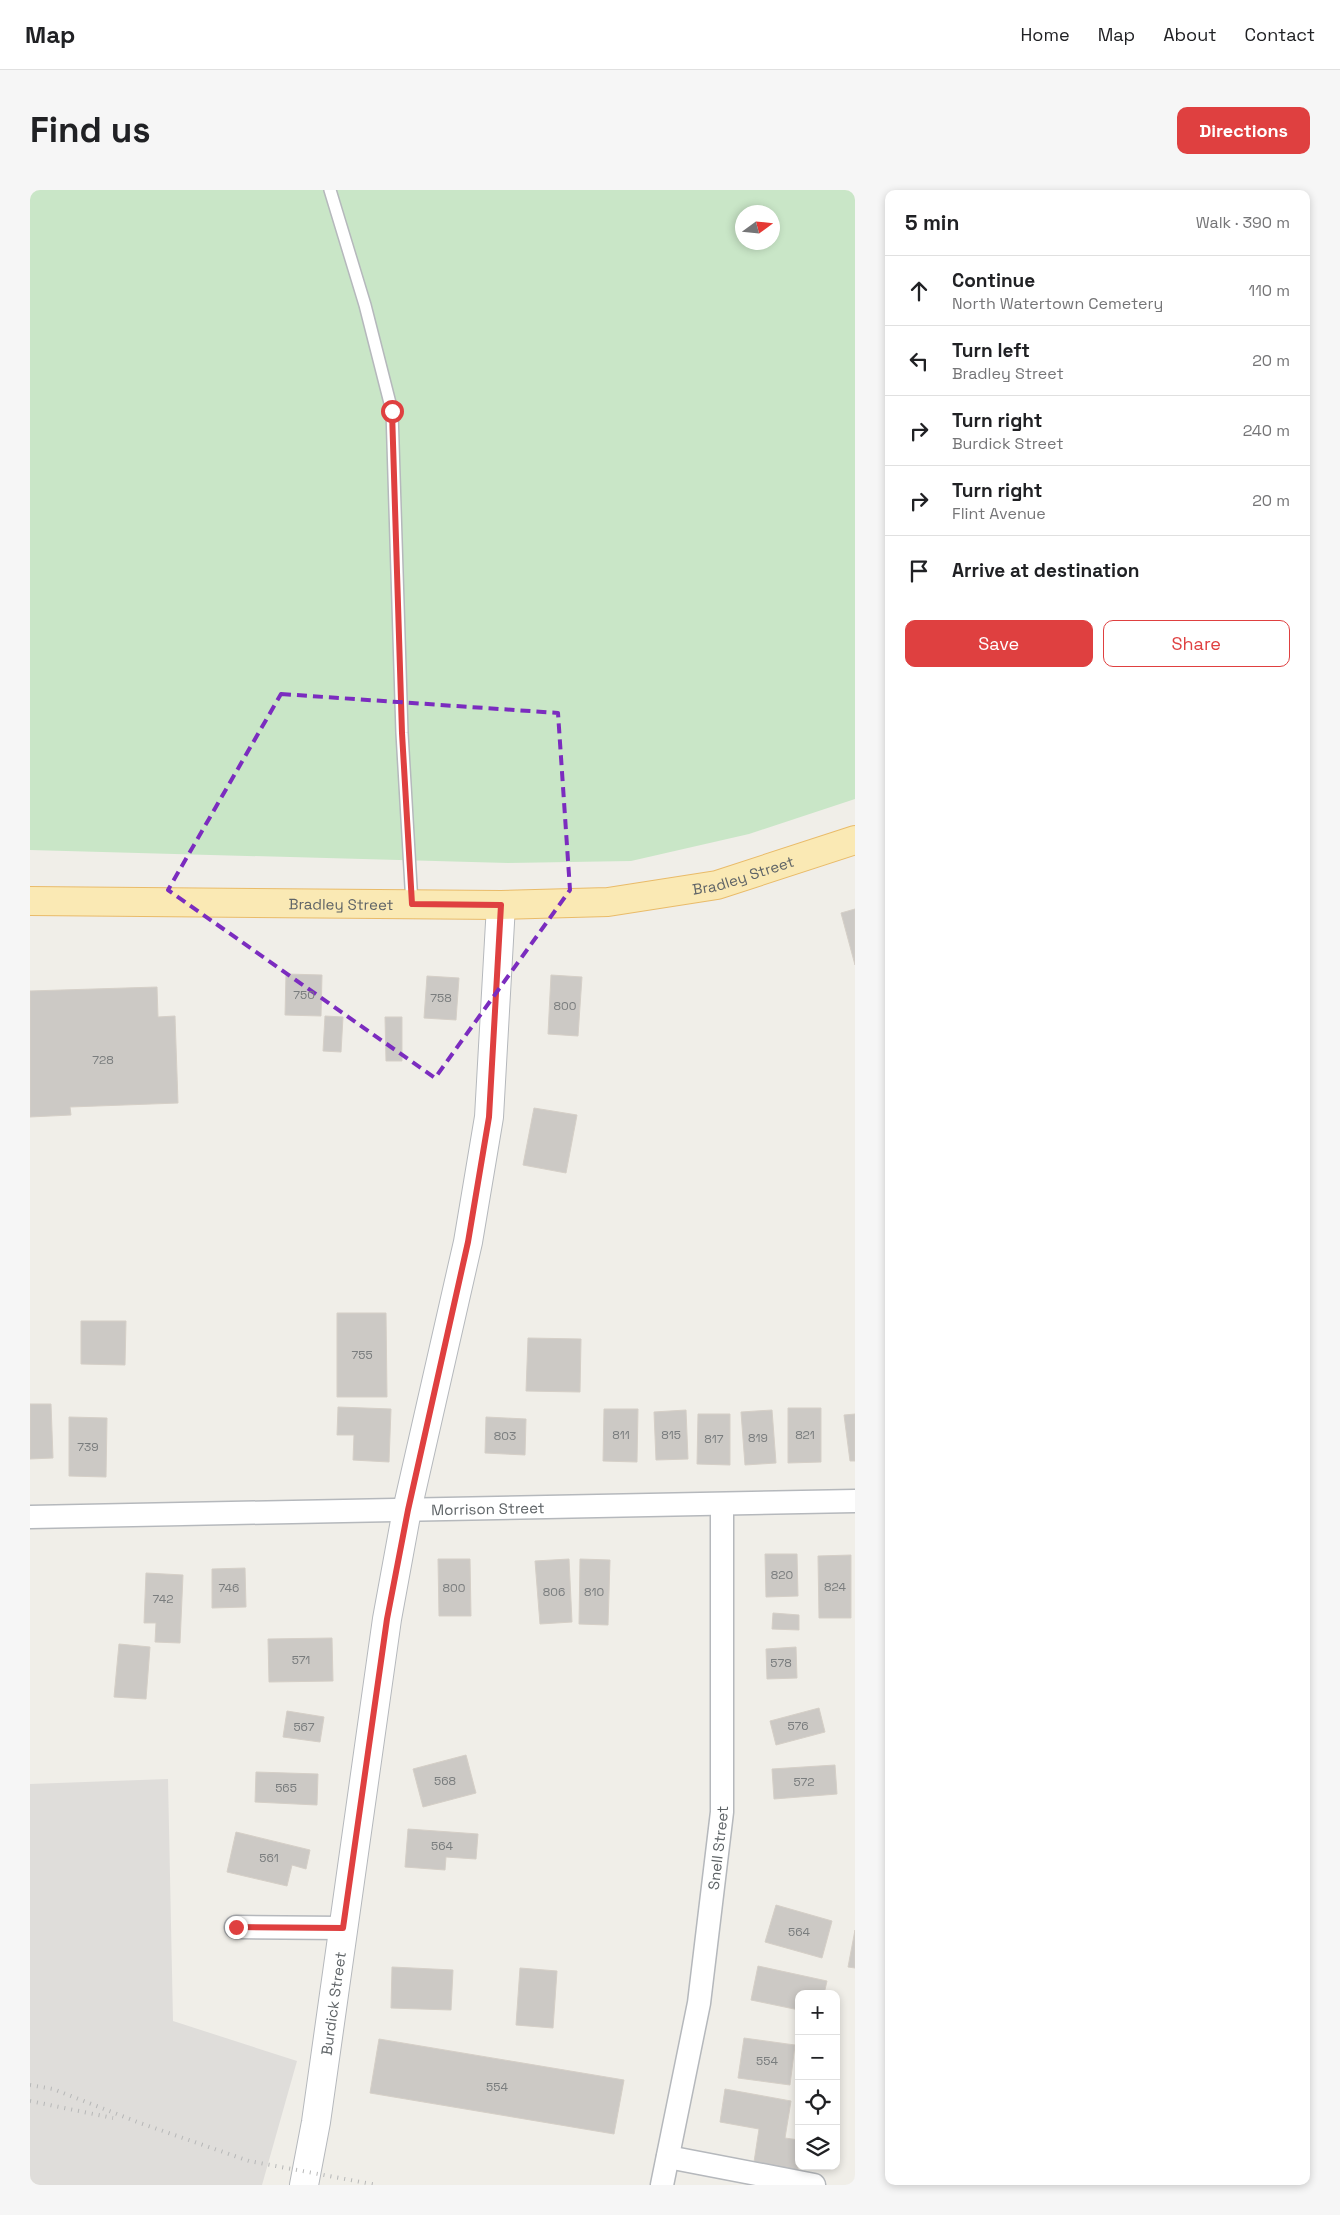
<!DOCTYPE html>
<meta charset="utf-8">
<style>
:root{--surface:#fff;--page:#f6f6f6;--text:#202124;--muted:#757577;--line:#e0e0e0;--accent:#df4040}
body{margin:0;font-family:"Space Grotesk",sans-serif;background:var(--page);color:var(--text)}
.controls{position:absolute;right:15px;bottom:15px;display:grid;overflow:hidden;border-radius:10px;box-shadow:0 2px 8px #0003}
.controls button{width:45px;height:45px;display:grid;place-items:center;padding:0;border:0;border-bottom:1px solid var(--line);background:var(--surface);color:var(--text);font:25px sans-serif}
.compass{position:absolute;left:705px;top:15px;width:45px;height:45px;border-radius:50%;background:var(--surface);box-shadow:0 2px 8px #0003;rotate:75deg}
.stop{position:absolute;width:15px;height:15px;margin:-11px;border:4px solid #df4040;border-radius:50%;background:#fff}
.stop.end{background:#df4040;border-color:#fff;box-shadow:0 1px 5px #0008}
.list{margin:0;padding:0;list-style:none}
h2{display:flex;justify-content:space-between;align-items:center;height:65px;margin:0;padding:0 20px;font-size:21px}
h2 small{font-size:16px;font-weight:400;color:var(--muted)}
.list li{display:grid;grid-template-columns:32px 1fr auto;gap:15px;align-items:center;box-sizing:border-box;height:70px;padding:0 20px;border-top:1px solid var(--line)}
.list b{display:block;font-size:19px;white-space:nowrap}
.list p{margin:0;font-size:16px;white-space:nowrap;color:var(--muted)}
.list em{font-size:16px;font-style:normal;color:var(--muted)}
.actions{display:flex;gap:10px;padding:15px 20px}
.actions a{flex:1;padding:11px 0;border:1px solid var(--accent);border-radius:10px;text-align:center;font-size:18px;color:var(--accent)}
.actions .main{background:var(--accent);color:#fff}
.icon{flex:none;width:28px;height:28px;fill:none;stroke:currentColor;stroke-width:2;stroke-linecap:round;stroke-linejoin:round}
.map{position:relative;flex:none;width:825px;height:1995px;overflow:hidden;border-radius:10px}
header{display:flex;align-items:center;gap:30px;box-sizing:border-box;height:70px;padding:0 25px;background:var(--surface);border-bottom:1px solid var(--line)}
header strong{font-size:24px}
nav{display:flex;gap:28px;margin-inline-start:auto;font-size:18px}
.intro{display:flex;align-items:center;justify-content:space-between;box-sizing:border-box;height:120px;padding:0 30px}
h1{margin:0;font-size:35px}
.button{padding:12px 22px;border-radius:10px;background:var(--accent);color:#fff;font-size:18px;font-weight:700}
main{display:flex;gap:30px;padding:0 30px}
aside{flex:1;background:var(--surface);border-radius:10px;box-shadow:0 2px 8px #0003}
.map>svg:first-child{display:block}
.industrial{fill:#dfddda}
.green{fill:#c9e6c7;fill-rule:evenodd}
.building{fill:#ccc9c5;stroke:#d5cfc7}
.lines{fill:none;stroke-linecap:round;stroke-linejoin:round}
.service-casing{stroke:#b5b8bc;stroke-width:14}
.minor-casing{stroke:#b5b8bc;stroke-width:25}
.tertiary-casing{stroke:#b5b8bc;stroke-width:30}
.primary-casing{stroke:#e9bb69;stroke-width:30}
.service{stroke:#fff;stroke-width:11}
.minor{stroke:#fff;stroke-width:22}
.tertiary{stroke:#fff;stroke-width:28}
.primary{stroke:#fae9b4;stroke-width:28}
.rail{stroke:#b6b7b7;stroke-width:4;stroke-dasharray:1 6;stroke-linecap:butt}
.route{stroke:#df4040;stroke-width:6}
.marked{fill:none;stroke:#7b2cbf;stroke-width:4;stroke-dasharray:10 6;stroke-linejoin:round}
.labels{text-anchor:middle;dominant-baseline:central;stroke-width:4;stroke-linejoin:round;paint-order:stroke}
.number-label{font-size:12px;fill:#7a7d7e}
.street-label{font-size:15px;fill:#5f6467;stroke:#fff}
</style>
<header>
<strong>Map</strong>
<nav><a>Home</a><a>Map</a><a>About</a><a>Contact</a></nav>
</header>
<div class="intro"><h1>Find us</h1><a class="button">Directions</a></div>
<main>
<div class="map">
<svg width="825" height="1995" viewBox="0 0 825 1995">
<rect width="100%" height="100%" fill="#f0eee8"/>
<path class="industrial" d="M138,1589L143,1831L267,1871L232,1995H0V1594Z"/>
<path class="green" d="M0,0H825V609L719,644L601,671L478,673L0,660ZM712,22H742V52H712Z"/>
<g class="building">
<path d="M825,719V775L811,723Z"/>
<path d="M256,784L292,785L291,826L255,825Z"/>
<path d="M521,785L552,787L548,846L518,844Z"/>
<path d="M397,786L429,788L426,830L394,828Z"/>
<path d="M127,797L128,827L145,826L148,913L40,917L41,925L0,927V801Z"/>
<path d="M295,826L313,827L311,862L293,861Z"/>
<path d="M355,827H372V871H356Z"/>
<path d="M504,918L547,925L536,983L493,975Z"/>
<path d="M307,1123H356L357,1207H307Z"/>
<path d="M51,1131H96L95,1175L51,1174Z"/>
<path d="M498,1148L551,1149L550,1202L496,1201Z"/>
<path d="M0,1214H21L23,1268L0,1269Z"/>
<path d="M308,1217L361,1219L359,1272L323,1270L324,1245H307Z"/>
<path d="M758,1218H791V1272L758,1273Z"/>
<path d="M574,1219H608L607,1272L573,1271Z"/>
<path d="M656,1220L658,1269L626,1270L624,1222Z"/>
<path d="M742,1220L746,1273L715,1275L711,1222Z"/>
<path d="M668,1224H700V1275L667,1274Z"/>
<path d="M825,1224V1271H820L814,1225Z"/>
<path d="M39,1227L77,1228L76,1287L39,1286Z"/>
<path d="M456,1227L496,1229L495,1265L455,1263Z"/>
<path d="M735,1364H767L768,1406L736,1407Z"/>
<path d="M821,1365V1428H789L788,1366Z"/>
<path d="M408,1369H440L441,1426H409Z"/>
<path d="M539,1369L542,1432L510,1434L505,1371Z"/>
<path d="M550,1369L580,1370L578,1435L549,1434Z"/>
<path d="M215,1378L216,1417L182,1418V1379Z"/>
<path d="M116,1383L153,1385L150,1453L125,1452L126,1433H114Z"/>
<path d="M743,1423L769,1425V1440L742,1439Z"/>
<path d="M302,1448L303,1491L239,1492L238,1449Z"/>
<path d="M89,1454L120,1457L116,1509L84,1507Z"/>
<path d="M766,1457L767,1488L737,1489L736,1459Z"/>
<path d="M789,1518L795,1542L746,1555L740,1531Z"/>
<path d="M257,1521L294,1527L290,1552L253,1547Z"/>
<path d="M436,1565L446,1603L393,1617L383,1579Z"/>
<path d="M805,1575L807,1604L744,1609L742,1579Z"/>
<path d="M226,1582L288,1584L287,1615L225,1612Z"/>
<path d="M378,1639L448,1644L446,1669L416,1667L415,1680L375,1677Z"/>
<path d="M206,1642L280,1660L276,1679L262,1675L257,1696L197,1682Z"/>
<path d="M746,1715L802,1731L792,1768L735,1752Z"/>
<path d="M825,1740V1778L818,1777Z"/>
<path d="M728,1776L797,1791L794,1804H769V1820L721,1810Z"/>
<path d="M362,1777L423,1780L421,1820L361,1818Z"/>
<path d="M490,1778L527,1781L523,1838L486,1835Z"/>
<path d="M714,1848L765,1855L760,1895L708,1888Z"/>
<path d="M349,1849L594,1890L584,1944L340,1903Z"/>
<path d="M695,1899L761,1911L755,1948L769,1950L768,1980L724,1972L729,1939L690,1932Z"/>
</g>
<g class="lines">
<g class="service-casing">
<path id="service" d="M300,0L335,115L362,221L372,543L382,714"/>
</g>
<g class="minor-casing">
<g id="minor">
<path id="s1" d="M0,1327L825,1311"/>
<path d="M206,1737L313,1738"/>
<path d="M638,1967L784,1995"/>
<path id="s2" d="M632,1995L669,1813L692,1622V1315"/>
</g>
</g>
<g class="tertiary-casing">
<g id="tertiary">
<path id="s3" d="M274,1995L286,1932L357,1429L377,1320L438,1052L459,927L471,715"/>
</g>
</g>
<g class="primary-casing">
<g id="primary">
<path id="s4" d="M0,711L471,715L578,712L687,695L825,650"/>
</g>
</g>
<use href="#service" class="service"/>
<use href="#minor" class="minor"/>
<use href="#tertiary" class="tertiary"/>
<use href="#primary" class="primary"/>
<g class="rail">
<path d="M0,1895L23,1899L110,1933L219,1971L347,1995"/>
<path d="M0,1911L83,1928"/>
</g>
</g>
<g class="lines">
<path class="route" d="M206,1737L313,1738L357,1429L378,1320L438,1052L459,927L471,715L382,714L372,543L362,221"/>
</g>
<path class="marked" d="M251,504L528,523L540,700L405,888L138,700Z"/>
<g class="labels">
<g class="number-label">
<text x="274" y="805">750</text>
<text x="411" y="808">758</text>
<text x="535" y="816">800</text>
<text x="73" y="870">728</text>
<text x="332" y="1165">755</text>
<text x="591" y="1245">811</text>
<text x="641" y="1245">815</text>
<text x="775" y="1245">821</text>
<text x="475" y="1246">803</text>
<text x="728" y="1248">819</text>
<text x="684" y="1249">817</text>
<text x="58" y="1257">739</text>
<text x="752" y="1385">820</text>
<text x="805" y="1397">824</text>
<text x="199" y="1398">746</text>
<text x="424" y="1398">800</text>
<text x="524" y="1402">806</text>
<text x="564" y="1402">810</text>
<text x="133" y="1409">742</text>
<text x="271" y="1470">571</text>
<text x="751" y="1473">578</text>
<text x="768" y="1536">576</text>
<text x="274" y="1537">567</text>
<text x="415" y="1591">568</text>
<text x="774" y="1592">572</text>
<text x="256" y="1598">565</text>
<text x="412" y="1656">564</text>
<text x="239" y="1668">561</text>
<text x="769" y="1742">564</text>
<text x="737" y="1871">554</text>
<text x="467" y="1897">554</text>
</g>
<g class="street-label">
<text stroke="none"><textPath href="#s4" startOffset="716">Bradley Street</textPath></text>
<text stroke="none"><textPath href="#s4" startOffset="311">Bradley Street</textPath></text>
<text stroke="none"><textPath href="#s1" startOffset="458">Morrison Street</textPath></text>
<text stroke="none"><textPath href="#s2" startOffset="342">Snell Street</textPath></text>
<text stroke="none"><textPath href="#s3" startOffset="184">Burdick Street</textPath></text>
</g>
</g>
</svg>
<div class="controls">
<button>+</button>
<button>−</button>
<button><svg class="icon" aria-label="locate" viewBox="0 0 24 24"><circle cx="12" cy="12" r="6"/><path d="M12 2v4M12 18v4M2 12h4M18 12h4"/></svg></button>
<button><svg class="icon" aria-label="layers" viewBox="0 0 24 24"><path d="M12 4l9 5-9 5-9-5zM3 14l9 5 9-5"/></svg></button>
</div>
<svg class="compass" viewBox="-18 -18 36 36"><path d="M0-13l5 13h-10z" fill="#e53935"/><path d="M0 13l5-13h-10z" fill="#757577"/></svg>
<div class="stop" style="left:362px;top:221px"></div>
<div class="stop end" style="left:206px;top:1737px"></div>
</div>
<aside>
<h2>5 min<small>Walk · 390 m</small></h2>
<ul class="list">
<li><svg class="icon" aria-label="ahead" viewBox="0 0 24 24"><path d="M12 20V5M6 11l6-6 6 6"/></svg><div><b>Continue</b><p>North Watertown Cemetery</p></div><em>110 m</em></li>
<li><svg class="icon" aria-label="left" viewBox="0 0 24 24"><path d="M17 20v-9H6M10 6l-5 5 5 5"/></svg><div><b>Turn left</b><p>Bradley Street</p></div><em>20 m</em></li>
<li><svg class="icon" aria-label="right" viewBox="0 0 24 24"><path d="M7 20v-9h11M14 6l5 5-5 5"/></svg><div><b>Turn right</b><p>Burdick Street</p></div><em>240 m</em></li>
<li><svg class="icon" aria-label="right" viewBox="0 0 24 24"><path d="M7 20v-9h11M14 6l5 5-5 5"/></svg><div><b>Turn right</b><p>Flint Avenue</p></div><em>20 m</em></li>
<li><svg class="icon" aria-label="arrive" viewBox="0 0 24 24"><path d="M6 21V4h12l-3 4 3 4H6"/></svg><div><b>Arrive at destination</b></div></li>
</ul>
<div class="actions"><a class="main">Save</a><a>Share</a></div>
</aside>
</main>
